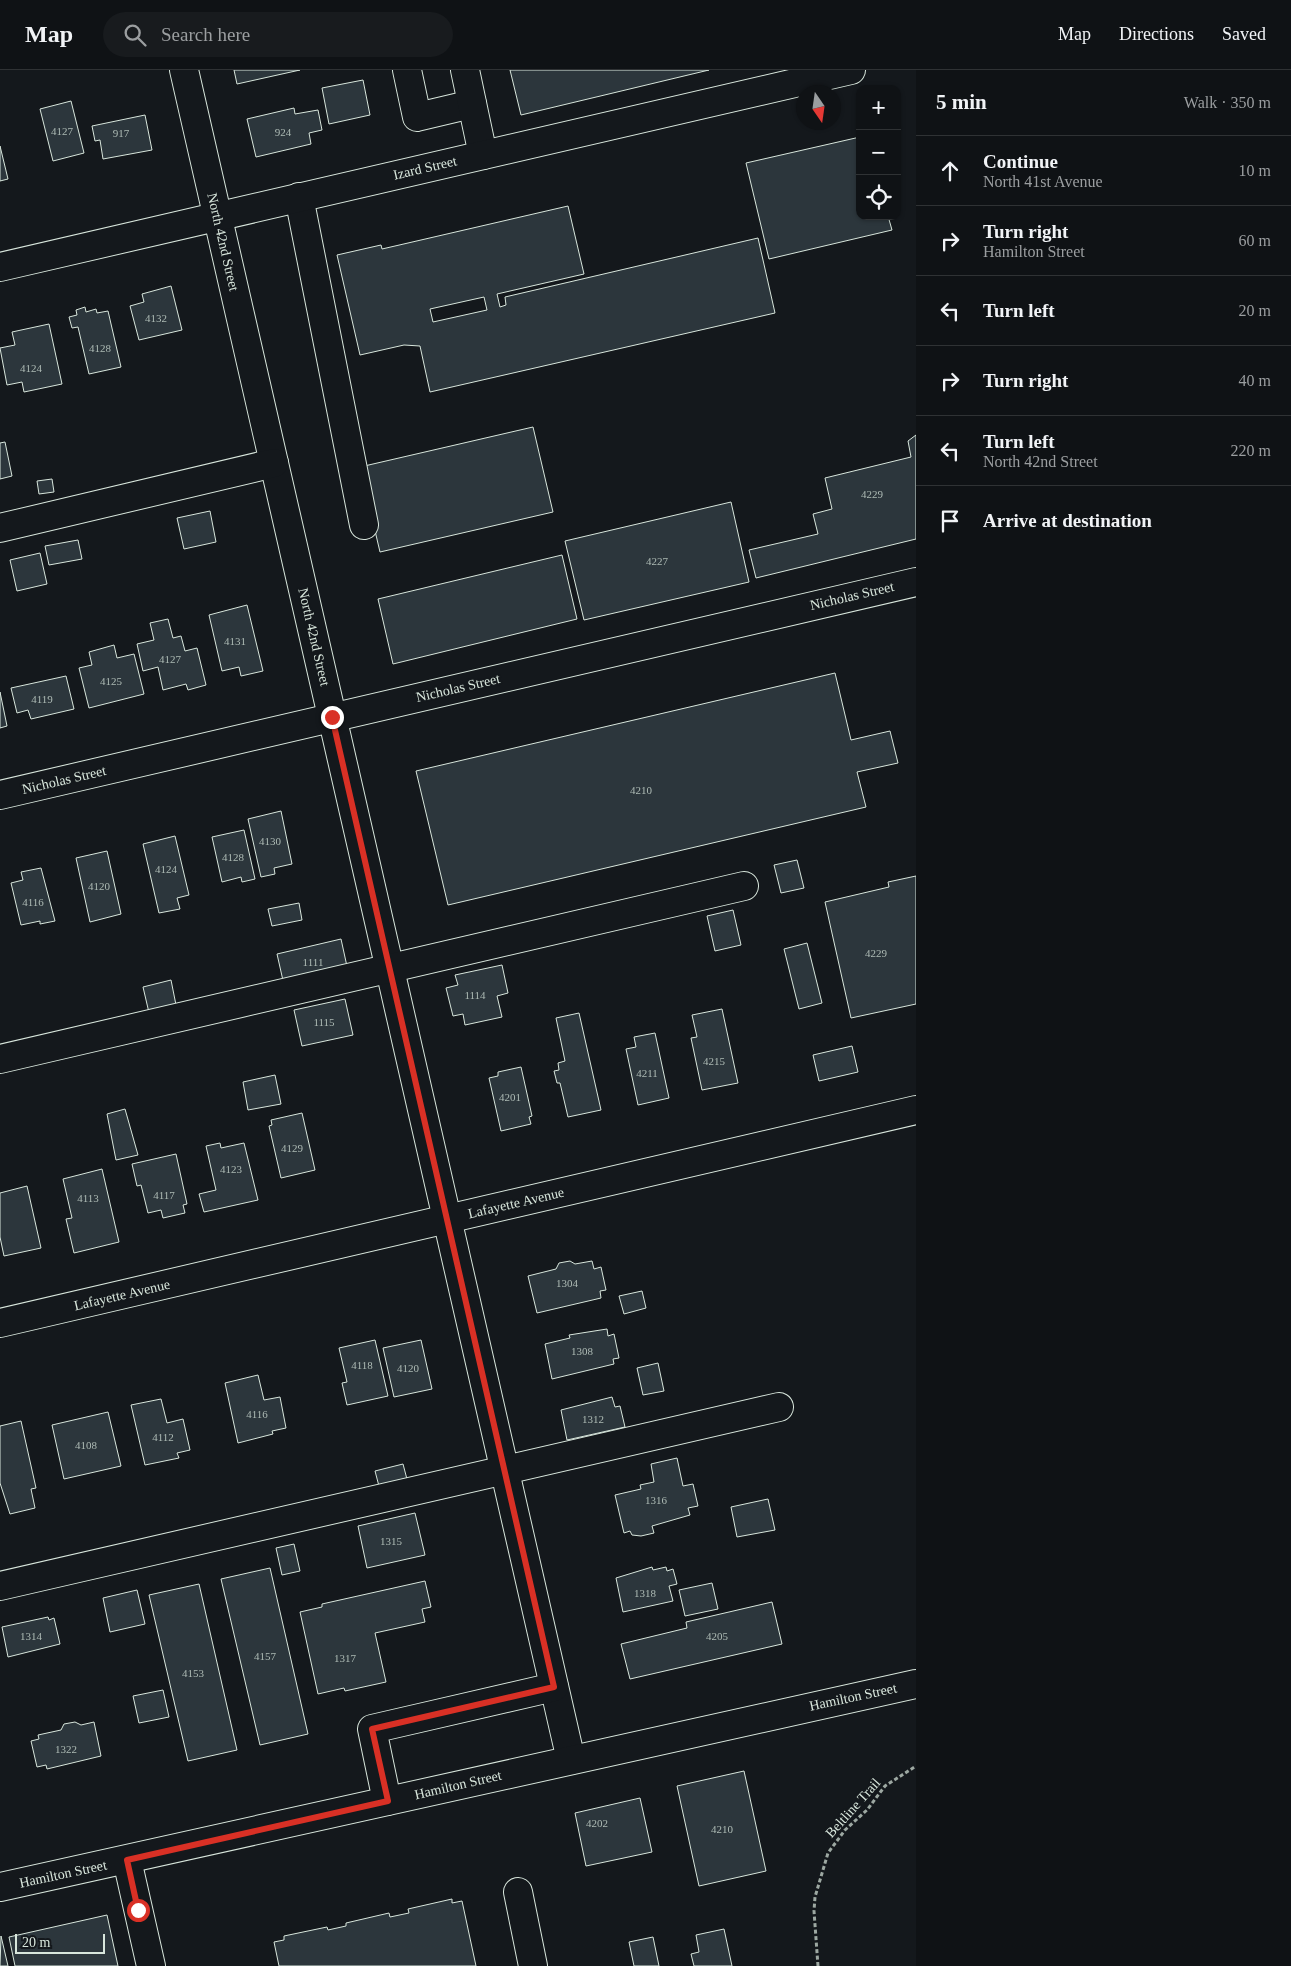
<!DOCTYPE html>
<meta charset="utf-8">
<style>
:root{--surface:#0f1215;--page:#181b1e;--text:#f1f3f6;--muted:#9b9ea0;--line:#2f3234}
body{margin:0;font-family:"Times New Roman",serif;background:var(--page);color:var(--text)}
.controls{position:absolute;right:15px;top:15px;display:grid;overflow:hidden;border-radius:10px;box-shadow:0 1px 4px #0004}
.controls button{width:45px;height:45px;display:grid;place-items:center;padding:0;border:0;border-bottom:1px solid var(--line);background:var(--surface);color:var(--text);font:25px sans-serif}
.compass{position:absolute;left:796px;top:15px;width:45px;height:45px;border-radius:50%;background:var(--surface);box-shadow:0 1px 4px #0004;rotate:167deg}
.scale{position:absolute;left:15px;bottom:12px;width:90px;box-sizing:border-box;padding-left:5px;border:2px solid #d8e6dc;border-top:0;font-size:14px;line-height:18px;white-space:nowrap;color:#d8e6dc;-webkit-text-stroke:4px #14181c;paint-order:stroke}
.stop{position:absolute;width:15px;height:15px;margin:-11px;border:4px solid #d93025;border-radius:50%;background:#fff}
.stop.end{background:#d93025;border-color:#fff;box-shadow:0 1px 5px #0008}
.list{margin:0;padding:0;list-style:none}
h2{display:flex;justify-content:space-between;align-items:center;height:65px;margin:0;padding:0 20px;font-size:21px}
h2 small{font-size:16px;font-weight:400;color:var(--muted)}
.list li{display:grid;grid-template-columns:32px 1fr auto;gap:15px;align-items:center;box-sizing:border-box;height:70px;padding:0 20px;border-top:1px solid var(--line)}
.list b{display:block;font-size:19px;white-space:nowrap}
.list p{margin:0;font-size:16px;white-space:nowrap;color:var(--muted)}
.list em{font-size:16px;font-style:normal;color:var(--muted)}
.icon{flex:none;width:28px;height:28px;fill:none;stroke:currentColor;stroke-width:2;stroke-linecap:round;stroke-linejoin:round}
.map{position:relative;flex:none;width:916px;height:1896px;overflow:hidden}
header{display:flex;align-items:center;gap:30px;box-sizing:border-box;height:70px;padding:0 25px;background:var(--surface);border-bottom:1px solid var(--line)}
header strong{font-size:24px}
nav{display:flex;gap:28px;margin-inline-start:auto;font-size:18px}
.search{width:350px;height:45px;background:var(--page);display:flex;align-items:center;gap:12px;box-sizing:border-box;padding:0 18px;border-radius:28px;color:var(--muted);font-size:19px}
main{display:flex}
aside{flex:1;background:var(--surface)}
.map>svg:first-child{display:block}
.building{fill:#2c363c;stroke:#d8e6dc;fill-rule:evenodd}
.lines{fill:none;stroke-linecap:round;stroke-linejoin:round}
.minor-casing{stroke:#d8e6dc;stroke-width:30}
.major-casing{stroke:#d8e6dc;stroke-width:30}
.path{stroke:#9da8a2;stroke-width:3;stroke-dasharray:4 2.5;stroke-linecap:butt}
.minor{stroke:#14181c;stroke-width:28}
.major{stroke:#14181c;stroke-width:28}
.route{stroke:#d93025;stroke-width:6}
.labels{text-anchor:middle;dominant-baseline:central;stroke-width:4;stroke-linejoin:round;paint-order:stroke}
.number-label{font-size:11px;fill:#adbab4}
.street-label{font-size:14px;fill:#d8e6dc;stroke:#14181c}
</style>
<header>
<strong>Map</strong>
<div class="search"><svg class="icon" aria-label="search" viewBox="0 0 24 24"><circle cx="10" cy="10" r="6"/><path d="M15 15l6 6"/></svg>Search here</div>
<nav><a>Map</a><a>Directions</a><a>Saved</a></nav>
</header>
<main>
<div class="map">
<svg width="916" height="1896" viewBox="0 0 916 1896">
<rect width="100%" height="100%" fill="#14181c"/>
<g class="building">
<path d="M234,0H300L237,14Z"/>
<path d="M510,0H709L521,45Z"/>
<path d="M363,10L370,45L329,54L322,18Z"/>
<path d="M71,31L84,83L53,91L40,39Z"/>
<path d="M294,38L295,44L318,40L322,60L309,63L311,74L256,87L247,49Z"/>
<path d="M145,45L152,80L103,89L100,70L95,71L92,56Z"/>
<path d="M860,67V146H888L892,160L769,189L746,93Z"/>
<path d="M0,76L8,109L0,111Z"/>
<path d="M568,136L584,204L497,224L500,237L506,235L505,227L758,168L775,243L430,322L420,276L404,275L360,285L337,185L381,175L382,179L408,173ZM484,227L487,240L433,252L430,239Z"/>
<path d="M171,216L182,260L139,270L130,236L144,232L142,224Z"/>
<path d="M85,237L86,242L96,239L97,243L108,241L121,297L89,304L78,257L72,258L69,247L77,245L76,240Z"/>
<path d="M49,254L62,314L24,322L22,312L7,315L0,278L15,275L12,262Z"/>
<path d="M533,357L553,442L380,482L360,397Z"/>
<path d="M916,365V469L756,508L749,480L818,464L813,444L832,439L825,408L911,387L908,371Z"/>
<path d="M5,372L12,406L0,409V373Z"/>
<path d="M52,409L54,422L39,424L37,411Z"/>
<path d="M731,432L749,512L584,550L565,471Z"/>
<path d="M210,441L216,472L184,479L177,448Z"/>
<path d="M78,470L82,489L49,495L45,476Z"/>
<path d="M40,483L47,514L17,521L10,490Z"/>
<path d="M562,485L577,549L393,594L378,529Z"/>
<path d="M247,535L263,601L241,606L239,597L222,601L209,545Z"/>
<path d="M168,549L173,568L181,566L185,581L197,578L206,615L188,620L186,614L163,620L158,597L143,601L137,574L154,570L150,553Z"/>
<path d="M114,575L117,588L134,584L144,624L89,638L79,598L92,595L89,582Z"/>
<path d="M835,603L851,670L890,661L898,693L857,702L866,737L448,835L416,701Z"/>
<path d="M66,606L74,639L31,649L28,640L17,643L11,618Z"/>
<path d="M0,622L7,656L0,658Z"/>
<path d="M281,741L292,794L274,798L275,804L261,807L248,749Z"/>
<path d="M244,760L255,809L242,812L241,807L222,812L212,767Z"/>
<path d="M175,766L189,825L177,828L180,839L159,843L143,774Z"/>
<path d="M107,781L121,844L90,852L76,788Z"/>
<path d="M797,790L804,818L781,823L774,795Z"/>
<path d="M41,798L55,851L40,854V851L21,855L11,813L23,810L21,802Z"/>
<path d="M916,806V934L851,948L825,832L889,817L888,812Z"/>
<path d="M299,833L302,850L272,856L268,839Z"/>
<path d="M733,840L741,875L715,881L707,846Z"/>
<path d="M341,869L348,901L284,915L277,884Z"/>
<path d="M807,873L822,933L799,939L784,879Z"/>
<path d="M502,895L508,923L497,926L502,947L465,955L463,944L453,946L446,918L458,915L455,905Z"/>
<path d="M171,910L177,940L150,947L143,917Z"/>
<path d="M345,929L353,965L302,976L294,940Z"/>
<path d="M722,939L738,1013L702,1020L691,968L697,967L692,945Z"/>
<path d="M579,943L601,1040L568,1047L560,1013H557L554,1001L559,1000L558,993L565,991L556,948Z"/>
<path d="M655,963L669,1028L638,1035L626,979L636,977L634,967Z"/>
<path d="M852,976L858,1002L819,1011L813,985Z"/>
<path d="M521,997L532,1046L529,1047L531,1054L501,1061L489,1008L498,1006V1002Z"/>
<path d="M275,1005L281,1034L248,1040L243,1012Z"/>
<path d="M125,1039L138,1085L116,1090L107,1044Z"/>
<path d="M302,1043L315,1100L281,1108L269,1056L272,1055L271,1050Z"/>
<path d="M220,1073L221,1078L244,1073L258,1130L204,1142L199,1124L216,1120L206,1076Z"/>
<path d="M176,1084L187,1134L183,1135L185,1143L163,1148L161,1140L148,1143L141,1115L137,1116L132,1094Z"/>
<path d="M102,1099L119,1172L74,1183L66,1149L72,1148L63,1109Z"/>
<path d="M27,1116L41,1178L4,1186L0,1167V1123Z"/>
<path d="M570,1191L575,1194L592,1191L594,1199L601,1197L606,1220L600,1221L601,1228L537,1243L528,1206L556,1199L559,1193Z"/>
<path d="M642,1221L646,1238L624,1244L619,1226Z"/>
<path d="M607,1259L608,1266L614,1264L619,1288L613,1289L614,1294L552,1309L545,1274L570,1268L569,1265Z"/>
<path d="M375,1270L388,1326L347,1335L342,1313L347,1312L339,1278Z"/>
<path d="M421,1270L432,1319L394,1327L383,1278Z"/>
<path d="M658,1293L664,1321L643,1325L637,1298Z"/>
<path d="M258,1305L264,1330L280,1327L286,1358L272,1361L273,1364L238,1373L225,1313Z"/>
<path d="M612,1327L615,1337L620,1336L625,1357L567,1370L561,1340Z"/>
<path d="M161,1329L167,1353L183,1349L190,1380L177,1383L179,1388L145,1395L131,1335Z"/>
<path d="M108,1342L121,1396L64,1409L52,1355Z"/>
<path d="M21,1351L36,1418L31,1419L35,1438L10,1444L0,1413V1356Z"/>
<path d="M677,1388L683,1416L693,1414L698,1436L688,1438L690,1445L652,1456L654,1463L641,1466L632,1465L630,1461L624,1463L615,1425L641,1419L640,1415L654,1412L651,1394Z"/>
<path d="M403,1394L408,1413L380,1420L375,1401Z"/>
<path d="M768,1429L775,1460L737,1467L731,1437Z"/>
<path d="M415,1443L425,1485L367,1498L358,1456Z"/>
<path d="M294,1474L300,1501L282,1505L276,1478Z"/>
<path d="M652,1497L653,1500L666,1497L667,1501L673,1499L677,1514L669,1516L673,1531L623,1542L616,1508Z"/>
<path d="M270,1498L308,1664L260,1675L221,1509Z"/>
<path d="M425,1511L431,1537L422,1539L425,1552L375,1563L386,1612L345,1621L344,1618L318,1624L300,1542L322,1537V1534Z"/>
<path d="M712,1513L718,1539L685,1546L679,1520Z"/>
<path d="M199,1514L237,1680L188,1691L149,1525Z"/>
<path d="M137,1520L145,1554L110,1562L103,1528Z"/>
<path d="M772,1532L782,1574L630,1609L621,1574L687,1558L686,1552Z"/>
<path d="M48,1547L49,1550L54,1548L60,1574L8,1587L2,1557Z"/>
<path d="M163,1620L169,1647L139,1653L133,1626Z"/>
<path d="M75,1652L81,1655L94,1652L101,1686L47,1699L46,1695L37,1697L31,1671L39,1669L38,1665L61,1660L64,1654Z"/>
<path d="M744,1701L766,1801L699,1816L677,1716Z"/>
<path d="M640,1728L652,1782L586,1796L575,1743Z"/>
<path d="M452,1829V1833L462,1831L476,1896H279L274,1872L284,1870V1866L327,1857L328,1860L346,1856V1853L389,1843L390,1847L409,1843L408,1839Z"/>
<path d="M107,1845L118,1896H15L9,1867Z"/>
<path d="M724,1859L732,1896H694L691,1884L699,1882L696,1865Z"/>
<path d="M1,1866L8,1896H0Z"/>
<path d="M653,1867L659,1896H634L629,1872Z"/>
</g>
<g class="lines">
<g class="minor-casing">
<g id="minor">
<path d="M184,0L571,1690"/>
<path d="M407,0L417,47L472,34"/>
<path d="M465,0L483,85"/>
<path d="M299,127L364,455"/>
<path d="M0,197L851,0"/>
<path d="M0,458L274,393"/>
<path d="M0,725L916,512"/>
<path d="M0,989L744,816"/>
<path d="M0,1253L916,1040"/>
<path d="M0,1516L779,1337"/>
<path d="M387,1731L372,1659L554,1617"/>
<path d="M127,1790L151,1896"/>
<path d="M518,1822L533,1896"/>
</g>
</g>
<g class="major-casing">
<path id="major" d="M0,1817L916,1614"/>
</g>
<path class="path" d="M818,1896L814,1841L815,1827L828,1783L845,1760L867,1740L885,1716L916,1696"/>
<use href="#minor" class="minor"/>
<use href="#major" class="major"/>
</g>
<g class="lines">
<path class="route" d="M138,1840L127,1790L388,1731L372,1659L554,1617L332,647"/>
</g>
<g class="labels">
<g class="number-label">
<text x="62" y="61">4127</text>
<text x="283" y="62">924</text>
<text x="121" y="63">917</text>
<text x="156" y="248">4132</text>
<text x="100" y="278">4128</text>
<text x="31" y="298">4124</text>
<text x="872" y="424">4229</text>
<text x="657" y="491">4227</text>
<text x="235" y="571">4131</text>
<text x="170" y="589">4127</text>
<text x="111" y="611">4125</text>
<text x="42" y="629">4119</text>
<text x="641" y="720">4210</text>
<text x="270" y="771">4130</text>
<text x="233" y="787">4128</text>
<text x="166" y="799">4124</text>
<text x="99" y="816">4120</text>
<text x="33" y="832">4116</text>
<text x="876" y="883">4229</text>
<text x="313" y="892">1111</text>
<text x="475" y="925">1114</text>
<text x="324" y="952">1115</text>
<text x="714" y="991">4215</text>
<text x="647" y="1003">4211</text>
<text x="510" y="1027">4201</text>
<text x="292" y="1078">4129</text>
<text x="231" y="1099">4123</text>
<text x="164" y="1125">4117</text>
<text x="88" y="1128">4113</text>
<text x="567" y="1213">1304</text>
<text x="582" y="1281">1308</text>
<text x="362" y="1295">4118</text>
<text x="408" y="1298">4120</text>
<text x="257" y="1344">4116</text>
<text x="593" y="1349">1312</text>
<text x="163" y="1367">4112</text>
<text x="86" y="1375">4108</text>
<text x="656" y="1430">1316</text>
<text x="391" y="1471">1315</text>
<text x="645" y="1523">1318</text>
<text x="31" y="1566">1314</text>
<text x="717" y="1566">4205</text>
<text x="265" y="1586">4157</text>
<text x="345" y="1588">1317</text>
<text x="193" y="1603">4153</text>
<text x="66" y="1679">1322</text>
<text x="597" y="1753">4202</text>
<text x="722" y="1759">4210</text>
</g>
<g class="street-label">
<text transform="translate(425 98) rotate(-13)">Izard Street</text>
<text transform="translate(223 172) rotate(77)">North 42nd Street</text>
<text transform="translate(852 526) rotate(-13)">Nicholas Street</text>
<text transform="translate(314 567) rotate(77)">North 42nd Street</text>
<text transform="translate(458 618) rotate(-13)">Nicholas Street</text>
<text transform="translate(64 710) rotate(-13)">Nicholas Street</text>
<text transform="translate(516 1133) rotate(-13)">Lafayette Avenue</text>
<text transform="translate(122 1225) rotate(-13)">Lafayette Avenue</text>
<text transform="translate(853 1627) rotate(-12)">Hamilton Street</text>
<text transform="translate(458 1715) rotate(-13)">Hamilton Street</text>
<text transform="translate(853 1738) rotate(-48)">Beltline Trail</text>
<text transform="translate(63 1804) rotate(-12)">Hamilton Street</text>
</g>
</g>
</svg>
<div class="controls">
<button>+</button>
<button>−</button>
<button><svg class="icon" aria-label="locate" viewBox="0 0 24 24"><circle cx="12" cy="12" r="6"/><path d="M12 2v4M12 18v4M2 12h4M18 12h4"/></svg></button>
</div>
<svg class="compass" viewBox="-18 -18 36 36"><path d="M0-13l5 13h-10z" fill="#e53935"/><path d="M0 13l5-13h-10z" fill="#9b9ea0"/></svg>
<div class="scale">20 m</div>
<div class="stop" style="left:138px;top:1840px"></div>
<div class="stop end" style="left:332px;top:647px"></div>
</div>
<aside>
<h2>5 min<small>Walk · 350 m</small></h2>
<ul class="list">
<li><svg class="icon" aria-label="ahead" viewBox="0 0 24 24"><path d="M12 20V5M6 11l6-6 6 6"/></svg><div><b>Continue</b><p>North 41st Avenue</p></div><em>10 m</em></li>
<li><svg class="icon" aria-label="right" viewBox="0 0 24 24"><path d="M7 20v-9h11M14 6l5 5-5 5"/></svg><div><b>Turn right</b><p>Hamilton Street</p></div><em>60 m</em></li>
<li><svg class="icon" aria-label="left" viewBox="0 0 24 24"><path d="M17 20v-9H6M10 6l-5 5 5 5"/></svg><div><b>Turn left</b></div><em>20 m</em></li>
<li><svg class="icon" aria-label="right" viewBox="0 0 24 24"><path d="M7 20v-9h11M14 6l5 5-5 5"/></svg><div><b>Turn right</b></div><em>40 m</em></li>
<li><svg class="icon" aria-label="left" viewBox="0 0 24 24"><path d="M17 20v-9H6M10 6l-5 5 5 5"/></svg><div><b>Turn left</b><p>North 42nd Street</p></div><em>220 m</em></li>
<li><svg class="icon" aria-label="arrive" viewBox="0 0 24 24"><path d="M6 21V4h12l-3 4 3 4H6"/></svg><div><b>Arrive at destination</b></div></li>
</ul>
</aside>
</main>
